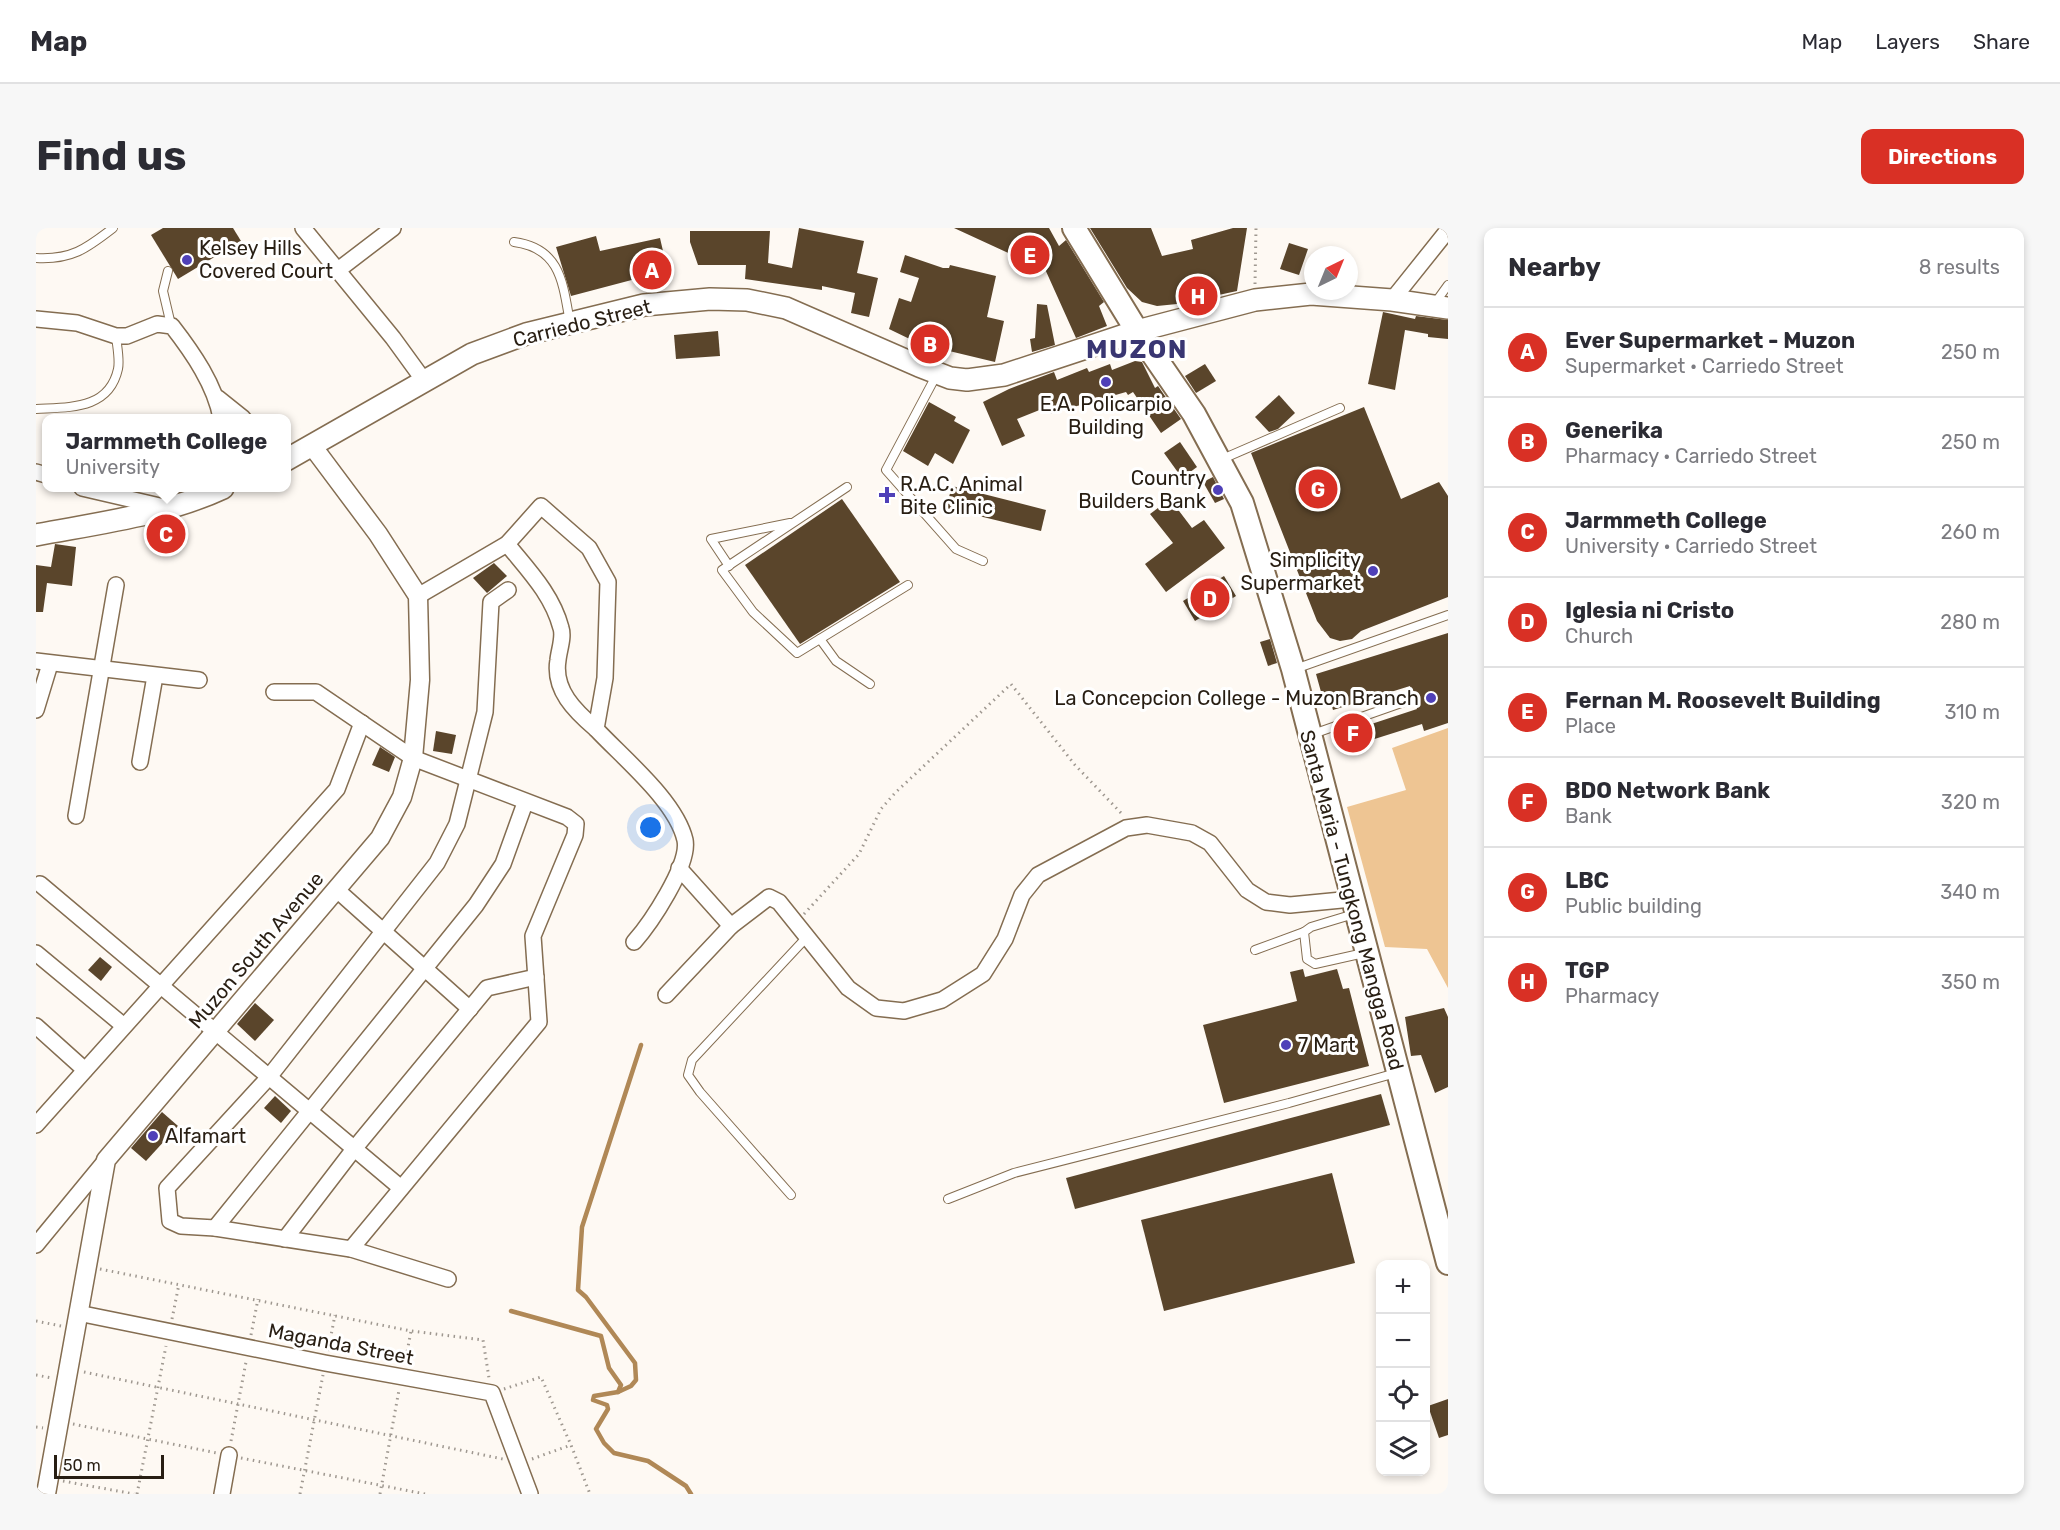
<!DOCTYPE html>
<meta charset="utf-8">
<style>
:root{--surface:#fff;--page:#f7f7f7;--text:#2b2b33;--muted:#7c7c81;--line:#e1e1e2;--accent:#d93025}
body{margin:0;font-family:Rubik,sans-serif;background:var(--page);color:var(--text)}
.controls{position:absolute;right:18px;bottom:18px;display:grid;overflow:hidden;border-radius:12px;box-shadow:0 3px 9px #0003}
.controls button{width:54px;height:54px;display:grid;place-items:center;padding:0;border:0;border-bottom:2px solid var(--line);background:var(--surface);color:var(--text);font:30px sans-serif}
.compass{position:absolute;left:1268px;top:18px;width:54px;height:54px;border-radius:50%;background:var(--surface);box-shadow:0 3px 9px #0003;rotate:43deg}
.scale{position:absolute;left:18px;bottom:15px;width:110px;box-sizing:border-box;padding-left:6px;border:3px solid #281e13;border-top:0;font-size:16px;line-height:21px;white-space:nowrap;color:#281e13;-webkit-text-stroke:4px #fff;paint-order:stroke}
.you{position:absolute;left:615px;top:600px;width:21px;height:21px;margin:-15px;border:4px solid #fff;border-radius:50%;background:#1a73e8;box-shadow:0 0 0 9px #1a73e833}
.badge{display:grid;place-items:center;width:39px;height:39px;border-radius:50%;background:var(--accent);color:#fff;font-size:20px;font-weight:700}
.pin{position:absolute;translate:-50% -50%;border:3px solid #fff;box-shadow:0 2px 6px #0006}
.popup{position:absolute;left:6px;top:186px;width:249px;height:78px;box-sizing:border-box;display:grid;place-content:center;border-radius:12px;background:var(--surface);filter:drop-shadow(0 2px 4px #0005);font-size:20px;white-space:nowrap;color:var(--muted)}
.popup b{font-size:22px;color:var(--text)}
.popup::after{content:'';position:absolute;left:50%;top:100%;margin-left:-12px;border:12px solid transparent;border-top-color:var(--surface)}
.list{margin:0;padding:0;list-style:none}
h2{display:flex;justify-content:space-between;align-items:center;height:78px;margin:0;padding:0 24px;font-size:26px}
h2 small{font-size:20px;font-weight:400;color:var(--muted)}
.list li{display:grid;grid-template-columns:39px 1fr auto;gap:18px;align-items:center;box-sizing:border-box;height:90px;padding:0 24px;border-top:2px solid var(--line)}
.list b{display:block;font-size:22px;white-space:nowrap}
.list p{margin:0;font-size:20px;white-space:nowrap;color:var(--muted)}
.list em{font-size:20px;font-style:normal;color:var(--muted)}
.icon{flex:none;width:33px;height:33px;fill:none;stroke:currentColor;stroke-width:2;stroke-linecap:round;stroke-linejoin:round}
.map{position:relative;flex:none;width:1412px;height:1266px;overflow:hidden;border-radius:12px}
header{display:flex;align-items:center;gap:36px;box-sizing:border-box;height:84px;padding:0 30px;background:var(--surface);border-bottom:2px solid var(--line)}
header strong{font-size:28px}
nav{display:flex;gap:33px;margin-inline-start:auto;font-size:21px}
.intro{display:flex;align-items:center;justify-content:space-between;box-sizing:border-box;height:144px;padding:0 36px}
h1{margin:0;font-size:42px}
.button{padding:15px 27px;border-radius:12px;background:var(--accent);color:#fff;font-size:21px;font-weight:700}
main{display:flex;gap:36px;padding:0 36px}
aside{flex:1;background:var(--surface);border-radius:12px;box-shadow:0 3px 9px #0003}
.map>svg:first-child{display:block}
.green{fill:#eec593}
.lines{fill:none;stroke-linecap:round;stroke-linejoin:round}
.stream{stroke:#b08856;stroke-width:4.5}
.building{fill:#5a452b}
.service-casing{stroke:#846d51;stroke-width:10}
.minor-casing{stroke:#846d51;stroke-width:18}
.tertiary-casing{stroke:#846d51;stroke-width:21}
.secondary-casing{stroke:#846d51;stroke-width:24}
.primary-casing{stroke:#846d51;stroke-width:26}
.path{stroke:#9f9890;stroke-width:3;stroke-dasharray:1.5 4.5;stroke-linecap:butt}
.service{stroke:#fff;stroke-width:8}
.minor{stroke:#fff;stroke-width:15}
.tertiary{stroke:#fff;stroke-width:18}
.secondary{stroke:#fff;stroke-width:21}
.primary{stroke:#fff;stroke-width:22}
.poi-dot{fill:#4f40b8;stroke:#fff;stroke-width:2}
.labels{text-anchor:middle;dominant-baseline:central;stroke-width:6;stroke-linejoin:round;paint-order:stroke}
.poi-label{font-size:20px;fill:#281e13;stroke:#fff;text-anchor:start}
.street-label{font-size:20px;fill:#281e13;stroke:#fff}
.district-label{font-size:26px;font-weight:bold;letter-spacing:1.5px;fill:#393672;stroke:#fff}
</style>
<header>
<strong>Map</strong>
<nav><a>Map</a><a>Layers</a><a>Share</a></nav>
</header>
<div class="intro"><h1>Find us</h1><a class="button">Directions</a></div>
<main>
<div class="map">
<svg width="1412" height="1266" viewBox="0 0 1412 1266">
<rect width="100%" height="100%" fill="#fef9f3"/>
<path class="green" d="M1412,500V760L1391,721L1349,719L1311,579L1370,562L1356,520Z"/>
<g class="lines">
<g class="stream">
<path d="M475,1083L565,1108L573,1140L585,1157L582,1164L558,1168L557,1172L571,1177L572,1181L560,1201L568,1215L578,1225L612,1233L650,1258L655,1266"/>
<path d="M582,1164L595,1158L600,1152L599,1135L550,1069L542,1062L546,999L605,817"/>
</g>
</g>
<g class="building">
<path d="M127,0H197L205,13L142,51L115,7Z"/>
<path d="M763,0L828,13L821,45L842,50L833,89L815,85L819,65L786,58V62L709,51L710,37H662L654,14V3H734L732,35L756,40Z"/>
<path d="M918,0H1013L1023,18L1030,12L1068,74L1063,78L1071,98L1040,110L1009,41L1000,44L994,35Z"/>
<path d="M1054,0H1115L1126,28L1157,21L1155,12L1197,0H1211L1201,63L1141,76L1121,78L1106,74L1091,60Z"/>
<path d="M560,8L564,23L624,10L633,49H607L535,68L520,19Z"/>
<path d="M1253,15L1272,21L1263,47L1244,41Z"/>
<path d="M869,27L907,40H913L914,37L960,48L951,89L968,93L959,134L884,116L853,101L863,70L875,74L883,50L864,44Z"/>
<path d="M1001,76L1011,77L1019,117L996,124L994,111L999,110Z"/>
<path d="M1347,84L1379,91L1380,88L1412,92V111L1392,109V106L1369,102L1359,162L1332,156Z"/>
<path d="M682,103L684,128L640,131L638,107Z"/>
<path d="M1099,133L1106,134L1119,160L1122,158L1145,191L1125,205L1097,164L1092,167L1090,164L1013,186L1011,179L981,191L989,208L966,218L947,174L973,161L1018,144L1021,152L1051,140L1053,144L1074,136L1076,142Z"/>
<path d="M1169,136L1180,153L1160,165L1149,148Z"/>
<path d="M1243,167L1259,185L1242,201L1233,204L1219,189Z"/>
<path d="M893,174L920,189L918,193L934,202L917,236L899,225L892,238L867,223Z"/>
<path d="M1328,179L1365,271L1403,254L1412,268V369L1325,403L1316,411L1304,413L1294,410L1281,393L1215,225Z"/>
<path d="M1144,214L1161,239L1146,250L1128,225Z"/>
<path d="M1177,249L1188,271L1179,275L1167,254Z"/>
<path d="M916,258L1010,282L1005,303L910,280Z"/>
<path d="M806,271L864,354L764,416L709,337Z"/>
<path d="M1134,271L1156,300L1168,292L1189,320L1130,364L1109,336L1137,315L1114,286Z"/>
<path d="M19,316L40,319L36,358L11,355L7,384H0V337L15,339Z"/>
<path d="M458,335L471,348L451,365L437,350Z"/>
<path d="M1188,348L1200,368L1159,393L1147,373Z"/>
<path d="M1412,405V495L1388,503L1386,496L1310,520L1305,506L1381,481L1374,458L1297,482L1293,469L1287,471L1280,446Z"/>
<path d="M1234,411L1241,435L1232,438L1224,414Z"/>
<path d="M400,503L420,507L416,526L397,523Z"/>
<path d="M344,519L359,529L353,544L336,537Z"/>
<path d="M64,729L76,739L65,753L52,742Z"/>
<path d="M1267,741L1269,749L1301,741L1307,761L1313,760L1333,838L1188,875L1167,797L1261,773L1254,744Z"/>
<path d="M219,775L238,792L219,813L201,796Z"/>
<path d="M1408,780L1412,789V859L1399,865L1385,827L1375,828L1369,789Z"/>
<path d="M1345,866L1354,897L1039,981L1030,950Z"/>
<path d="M239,868L255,883L245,895L228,880Z"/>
<path d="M126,884L142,898L110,933L95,920Z"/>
<path d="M1296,945L1319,1035L1128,1083L1105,992Z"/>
<path d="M1412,1171V1207L1403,1210L1392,1178Z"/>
</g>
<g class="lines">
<g class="service-casing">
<g id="service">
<path d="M478,14C525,20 527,56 534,95"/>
<path d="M0,30C35,32 50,21 77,0"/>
<path d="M132,43L127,63L135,97"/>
<path d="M1399,75L1412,57"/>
<path d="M901,146L850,242L920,321L947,333"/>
<path d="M0,181C33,179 73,182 82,141C84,132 81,118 80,108"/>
<path d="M1184,232L1304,180"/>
<path d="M811,259L686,342L717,384L761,425L872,357"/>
<path d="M693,338L675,311L754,295"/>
<path d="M784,411L800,433L834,456"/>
<path d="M1259,441L1412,387"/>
<path d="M1277,506L1371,473"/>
<path d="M1318,686L1275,699L1268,704L1271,731L1279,736L1328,725"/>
<path d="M1219,722L1268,704"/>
<path d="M755,967L664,864L652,847L656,832L770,710"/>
<path d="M912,971L978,945L1253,875L1360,845"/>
</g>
</g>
<g class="minor-casing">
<g id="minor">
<path d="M267,0L357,110L389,154"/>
<path d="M302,42L357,0"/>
<path d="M1356,72L1412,2"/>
<path d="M0,91L41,95L80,108H91L121,96L136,98C157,125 179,157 185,190"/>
<path d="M182,170L207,190"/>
<path d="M0,244L10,247"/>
<path d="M46,260L128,279"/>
<path d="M471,316C492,342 516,366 525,400C528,409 523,422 522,432C517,462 539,483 560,501"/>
<path d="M382,368L471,316L505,278L553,320L572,354L569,450L560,501C587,530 640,573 649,612C654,637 614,696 598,714"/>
<path d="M0,433L163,452"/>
<path d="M238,464H280L377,530L531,589L540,596L539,607L497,708L503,794L315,1021"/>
<path d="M0,482L14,436"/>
<path d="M104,534L119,448"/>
<path d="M40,588L80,357"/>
<path d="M643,640L695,698L733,669L743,674L812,760L840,780L868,783L906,772L947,746L969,711L986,667L1002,647L1090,600L1111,597L1156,605L1174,615L1211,662L1230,674L1254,677L1316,671"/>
<path d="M4,656L365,960"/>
<path d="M301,662L434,781"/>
<path d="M0,725L88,798"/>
<path d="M630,767L695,698"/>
<path d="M0,798L49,842"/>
<path d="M0,897L301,561L326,495"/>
<path d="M179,1000L440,677L467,636L489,575"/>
<path d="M249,1011L318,921L451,760L500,749"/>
<path d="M0,1017L70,932"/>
<path d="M412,1051L315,1021L179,1000L145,998L134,993L131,960L233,849L401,635L421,596L449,484L455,374L472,362"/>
<path d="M42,1085L289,1135L456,1165L494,1266"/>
<path d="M186,1266L193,1227"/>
</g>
</g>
<g class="tertiary-casing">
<path id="tertiary" d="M10,1266L70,932L344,610L366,569L377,530L384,452L382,368L342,306L277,219"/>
</g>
<g class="secondary-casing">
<g id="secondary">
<path d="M250,232L436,126L490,106L608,77L674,71L711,72L750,80L883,138L914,150L931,152L968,147L1101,103L1219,72L1275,66L1356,72L1412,80"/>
<path d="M0,307C63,295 129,287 187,260"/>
</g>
</g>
<g class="primary-casing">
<path id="primary" d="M1038,0L1101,103L1158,186L1206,275L1257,441L1412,1035"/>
</g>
<g class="path">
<path d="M1219,56L1220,0"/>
<path d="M768,686L823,626L845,581L859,565L975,456L1039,537L1086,586"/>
<path d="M64,1041L375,1103L447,1112L453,1150"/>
<path d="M136,1091L143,1056"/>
<path d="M0,1093L25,1098"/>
<path d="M215,1107L222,1071"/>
<path d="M292,1123L299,1087"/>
<path d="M369,1135L375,1103"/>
<path d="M48,1144L467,1231"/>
<path d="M0,1147L16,1150"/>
<path d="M468,1161L505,1149L535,1217"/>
<path d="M37,1196L181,1225"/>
<path d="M0,1199L7,1200"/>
<path d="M195,1213L210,1134"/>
<path d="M205,1230L389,1266"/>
<path d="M496,1231L535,1217L554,1266"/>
<path d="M27,1253L98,1266"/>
<path d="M101,1266L130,1118"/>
<path d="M264,1266L287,1147"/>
<path d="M344,1266L363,1162"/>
</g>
<use href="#service" class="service"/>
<use href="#minor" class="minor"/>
<use href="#tertiary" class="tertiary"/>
<use href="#secondary" class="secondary"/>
<use href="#primary" class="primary"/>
</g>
<g class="poi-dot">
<circle cx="151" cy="32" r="6"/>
<circle cx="1070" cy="154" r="6"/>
<circle cx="1182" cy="262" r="6"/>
<path d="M848 258h6v6h6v6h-6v6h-6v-6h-6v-6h6z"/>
<circle cx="1337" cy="343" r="6"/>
<circle cx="1395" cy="470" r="6"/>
<circle cx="1250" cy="817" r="6"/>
<circle cx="117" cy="908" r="6"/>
</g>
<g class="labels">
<g class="poi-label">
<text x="163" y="20">Kelsey Hills<tspan x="163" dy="23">Covered Court</tspan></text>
<text x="1070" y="176" text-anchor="middle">E.A. Policarpio<tspan x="1070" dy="23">Building</tspan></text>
<text x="1170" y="250" text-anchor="end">Country<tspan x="1170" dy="23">Builders Bank</tspan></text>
<text x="864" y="256">R.A.C. Animal<tspan x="864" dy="23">Bite Clinic</tspan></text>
<text x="1325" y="332" text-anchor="end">Simplicity<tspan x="1325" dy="23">Supermarket</tspan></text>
<text x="1383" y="470" text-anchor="end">La Concepcion College - Muzon Branch</text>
<text x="1262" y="817">7 Mart</text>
<text x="129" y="908">Alfamart</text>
</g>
<g class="street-label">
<text transform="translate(546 95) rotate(-14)">Carriedo Street</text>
<text transform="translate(1316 672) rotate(75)">Santa Maria - Tungkong Mangga Road</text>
<text transform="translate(220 722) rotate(-50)">Muzon South Avenue</text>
<text transform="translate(305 1116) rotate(11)">Maganda Street</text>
</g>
<g class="district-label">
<text x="1101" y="121">MUZON</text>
</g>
</g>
</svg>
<div class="controls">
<button>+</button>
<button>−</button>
<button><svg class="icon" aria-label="locate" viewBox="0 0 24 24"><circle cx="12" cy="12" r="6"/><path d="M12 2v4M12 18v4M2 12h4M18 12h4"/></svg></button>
<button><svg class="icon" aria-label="layers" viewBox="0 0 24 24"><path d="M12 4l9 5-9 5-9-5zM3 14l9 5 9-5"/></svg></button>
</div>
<svg class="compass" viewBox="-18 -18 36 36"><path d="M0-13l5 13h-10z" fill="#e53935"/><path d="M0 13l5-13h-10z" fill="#7c7c81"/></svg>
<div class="scale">50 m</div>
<div class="you"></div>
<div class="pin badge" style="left:616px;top:42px">A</div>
<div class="pin badge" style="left:894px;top:116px">B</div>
<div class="pin badge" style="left:130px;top:306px">C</div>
<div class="popup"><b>Jarmmeth College</b>University</div>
<div class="pin badge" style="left:1174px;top:370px">D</div>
<div class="pin badge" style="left:994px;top:27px">E</div>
<div class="pin badge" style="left:1317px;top:505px">F</div>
<div class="pin badge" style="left:1282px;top:261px">G</div>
<div class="pin badge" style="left:1162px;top:68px">H</div>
</div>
<aside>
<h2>Nearby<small>8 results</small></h2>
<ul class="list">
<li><span class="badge">A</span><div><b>Ever Supermarket - Muzon</b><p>Supermarket · Carriedo Street</p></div><em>250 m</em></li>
<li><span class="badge">B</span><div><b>Generika</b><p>Pharmacy · Carriedo Street</p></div><em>250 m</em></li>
<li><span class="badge">C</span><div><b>Jarmmeth College</b><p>University · Carriedo Street</p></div><em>260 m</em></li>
<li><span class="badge">D</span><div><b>Iglesia ni Cristo</b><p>Church</p></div><em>280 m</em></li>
<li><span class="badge">E</span><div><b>Fernan M. Roosevelt Building</b><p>Place</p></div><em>310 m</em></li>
<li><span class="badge">F</span><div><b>BDO Network Bank</b><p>Bank</p></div><em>320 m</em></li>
<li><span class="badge">G</span><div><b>LBC</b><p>Public building</p></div><em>340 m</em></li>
<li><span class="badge">H</span><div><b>TGP</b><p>Pharmacy</p></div><em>350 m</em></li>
</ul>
</aside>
</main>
